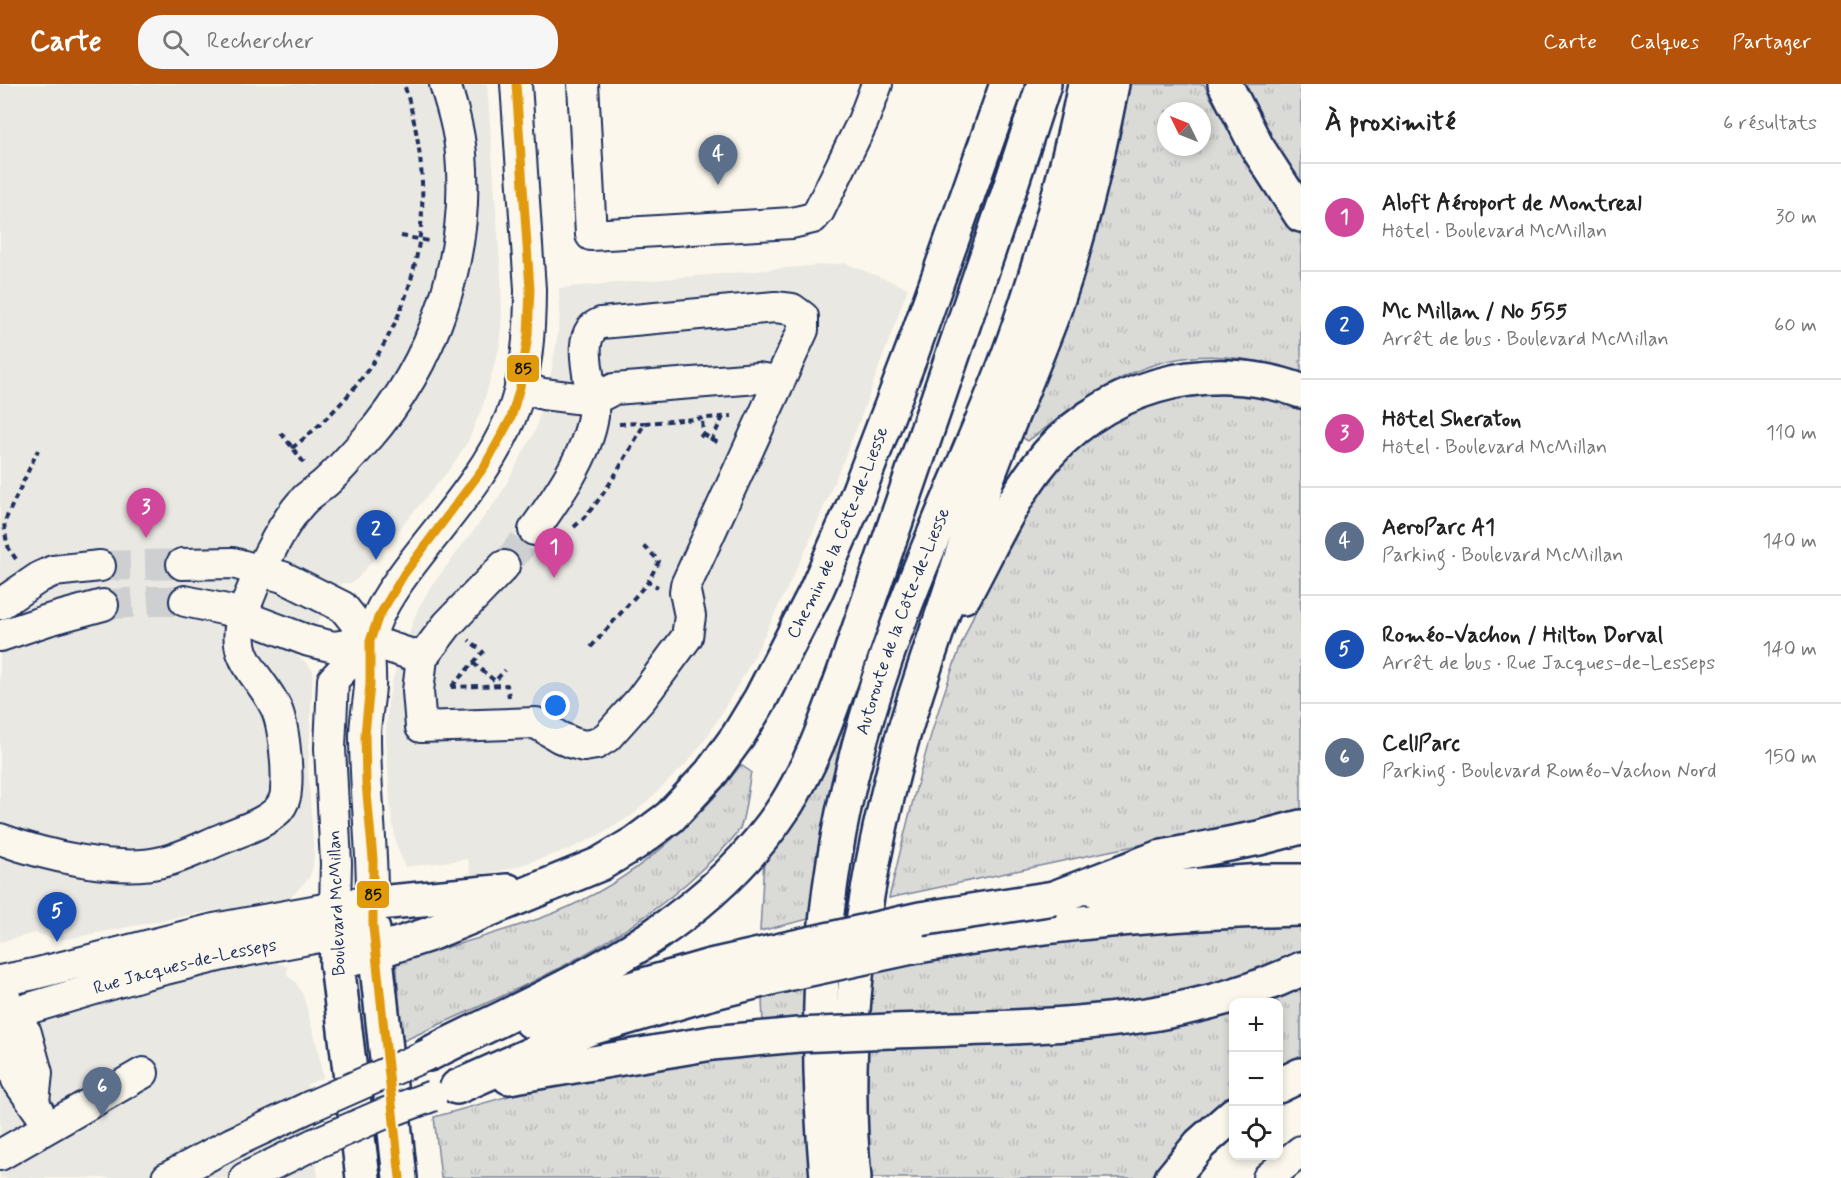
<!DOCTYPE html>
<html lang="fr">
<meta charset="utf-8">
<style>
:root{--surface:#fff;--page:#f6f6f6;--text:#222;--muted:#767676;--line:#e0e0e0;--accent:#b45309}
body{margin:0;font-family:Mynerve,sans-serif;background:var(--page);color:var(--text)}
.controls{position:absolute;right:18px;bottom:18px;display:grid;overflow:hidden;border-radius:12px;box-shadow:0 3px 9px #0003}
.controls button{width:54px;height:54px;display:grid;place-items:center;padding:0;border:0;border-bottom:2px solid var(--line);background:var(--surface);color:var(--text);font:30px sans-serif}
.compass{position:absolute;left:1157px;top:18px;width:54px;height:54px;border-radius:50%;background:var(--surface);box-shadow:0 3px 9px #0003;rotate:313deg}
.you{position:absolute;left:556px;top:622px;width:21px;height:21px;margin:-15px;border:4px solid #fff;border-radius:50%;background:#1a73e8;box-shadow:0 0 0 9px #1a73e833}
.badge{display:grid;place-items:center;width:39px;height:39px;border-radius:50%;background:var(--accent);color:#fff;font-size:20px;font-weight:700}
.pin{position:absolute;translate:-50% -50px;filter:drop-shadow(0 2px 3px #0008)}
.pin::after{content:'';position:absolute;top:32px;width:21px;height:18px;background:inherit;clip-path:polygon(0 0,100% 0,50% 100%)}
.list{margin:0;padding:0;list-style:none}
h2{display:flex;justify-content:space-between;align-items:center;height:78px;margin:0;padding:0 24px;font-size:26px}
h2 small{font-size:20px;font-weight:400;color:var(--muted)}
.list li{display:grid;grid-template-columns:39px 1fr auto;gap:18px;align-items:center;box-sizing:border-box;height:108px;padding:0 24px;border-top:2px solid var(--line)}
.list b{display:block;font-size:22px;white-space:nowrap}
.list p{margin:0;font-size:20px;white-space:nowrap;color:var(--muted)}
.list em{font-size:20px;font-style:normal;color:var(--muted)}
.icon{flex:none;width:33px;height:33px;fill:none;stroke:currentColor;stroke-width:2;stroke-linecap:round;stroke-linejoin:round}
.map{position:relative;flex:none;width:1301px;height:1094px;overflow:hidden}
header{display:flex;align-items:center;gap:36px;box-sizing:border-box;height:84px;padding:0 30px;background:var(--accent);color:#fff}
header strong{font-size:28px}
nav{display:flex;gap:33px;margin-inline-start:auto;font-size:21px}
.search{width:420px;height:54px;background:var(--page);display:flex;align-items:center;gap:15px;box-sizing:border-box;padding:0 21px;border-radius:24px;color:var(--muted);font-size:22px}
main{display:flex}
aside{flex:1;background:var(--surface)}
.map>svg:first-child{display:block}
.built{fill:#eae8e2}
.grass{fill:url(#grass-tufts);stroke:#7a849a;stroke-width:1.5;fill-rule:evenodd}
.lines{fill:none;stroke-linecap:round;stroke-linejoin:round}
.minor-tunnel{stroke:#cecfd0;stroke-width:30;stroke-dasharray:30 15;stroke-linecap:butt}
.minor-casing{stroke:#1b2f5e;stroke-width:34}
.major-casing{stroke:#1b2f5e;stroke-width:38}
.highway-casing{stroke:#1b2f5e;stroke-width:38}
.path{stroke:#1b2f5e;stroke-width:4;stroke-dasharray:6 4.5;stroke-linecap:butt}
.minor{stroke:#fbf7ec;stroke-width:30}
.major{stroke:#fbf7ec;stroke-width:33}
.highway{stroke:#fbf7ec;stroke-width:33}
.minor-bridge-casing{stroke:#1b2f5e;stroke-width:34;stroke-linecap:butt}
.highway-bridge-casing{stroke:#1b2f5e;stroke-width:38;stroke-linecap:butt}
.minor-bridge{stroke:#fbf7ec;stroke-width:30}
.highway-bridge{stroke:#fbf7ec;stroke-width:33}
.bus-1-casing{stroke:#fbf7ec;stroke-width:14}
.bus-1{stroke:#e19a09;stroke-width:9}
.labels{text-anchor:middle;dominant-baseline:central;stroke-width:4.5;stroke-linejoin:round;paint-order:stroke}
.street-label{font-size:18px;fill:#1b2f5e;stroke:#fbf7ec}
.line-badge{stroke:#fbf7ec;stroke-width:2}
.pale-badge-label{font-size:16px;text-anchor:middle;font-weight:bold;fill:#111}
</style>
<header>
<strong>Carte</strong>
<div class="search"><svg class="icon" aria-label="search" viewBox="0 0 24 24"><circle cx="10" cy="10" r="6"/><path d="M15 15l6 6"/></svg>Rechercher</div>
<nav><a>Carte</a><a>Calques</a><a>Partager</a></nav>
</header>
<main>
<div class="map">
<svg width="1301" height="1094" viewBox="0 0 1301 1094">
<defs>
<pattern id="grass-tufts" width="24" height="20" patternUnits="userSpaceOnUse" patternTransform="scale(1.5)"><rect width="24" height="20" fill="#dadad7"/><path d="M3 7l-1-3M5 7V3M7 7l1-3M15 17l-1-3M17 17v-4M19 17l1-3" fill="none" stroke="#babbbb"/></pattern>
</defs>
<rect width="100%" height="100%" fill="#fbf7ec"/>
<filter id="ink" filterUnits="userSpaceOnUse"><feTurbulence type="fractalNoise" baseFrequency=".0167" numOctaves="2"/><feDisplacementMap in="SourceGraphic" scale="12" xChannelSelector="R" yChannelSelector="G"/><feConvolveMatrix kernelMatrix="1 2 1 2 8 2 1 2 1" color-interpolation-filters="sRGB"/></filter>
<g filter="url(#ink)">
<g class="built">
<path d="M0,0H487L501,191L502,227L500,261L482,324L467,359L449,386L357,495L351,499H342L297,572L306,578L313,587L308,687L314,770L313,783L309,794L291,813L277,817L205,828L67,855H54L35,849L0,858Z"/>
<path d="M845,179L908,204L858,341L808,461L753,575L708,652L686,680L635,729L605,748L570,765L509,785L471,792L468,775L405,783L396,760L390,721L386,651L388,619L393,594L417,527L430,504L499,413L535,347L552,285L557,255L560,229L559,204Z"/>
<path d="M251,876L273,877L288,883L286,891L295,897L303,911L318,965L323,994L307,1000L318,1094H0V949Z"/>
</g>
<g class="grass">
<path d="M1127,0H1204L1211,15L1301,152V290C1283,281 1263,278 1243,275C1152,260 1097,306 1028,357L1020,352ZM1166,27H1202V63H1166Z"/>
<path d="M1238,0H1301V106Z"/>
<path d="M1236,308L1269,313L1301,324V727L1271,736L1114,766L889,814C921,681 952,548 1025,431C1041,407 1055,381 1076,362C1093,347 1114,334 1134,325C1166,309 1201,310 1236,308Z"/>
<path d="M840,648L848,651L813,834L760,847L764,775L807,717L837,661Z"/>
<path d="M741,681L751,688C748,701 745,737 739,746C729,761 714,774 701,786C617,867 505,910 401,958L397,885V880L401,876C415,871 430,868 445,864C477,855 509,845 541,834C622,805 689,748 741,681Z"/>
<path d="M1301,842V870L1264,887L1174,912L1064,927L865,936L872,888C951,873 1029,859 1108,851C1172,845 1237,843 1301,842Z"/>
<path d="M1301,900V974L1279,984L1278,918H1249Z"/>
<path d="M806,901L807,938L763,941L762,913Z"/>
<path d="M1233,923V1009L1172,1064L1151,1094H870L866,1072L865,966L1091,951Z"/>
<path d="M804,966L812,1094H441L434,1033L609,984Z"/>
</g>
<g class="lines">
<g class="minor-tunnel">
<path d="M100,482L182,480"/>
<path d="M504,482L534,446"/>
<path d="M103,521L151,517H185"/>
</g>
<g class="minor-casing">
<g id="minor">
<path d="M583,0L591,151L792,139L813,134L819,127L863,37L877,0"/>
<path d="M520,303L543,310L593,316L614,305L758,294L779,297"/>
<path d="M182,480L233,479L283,493L343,523L370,557"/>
<path d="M504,482L447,541L422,574L418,607L421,643L536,639L559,653L573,659L584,662L596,660L607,653L641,615L687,553L690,532L685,508L686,501L803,246V233L792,225L775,223L601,239C570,250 596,306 593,332C588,370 556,415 534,446"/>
<path d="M185,517L227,526L309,557L334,563L370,557L422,574"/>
<path d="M0,520L40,493L53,487L100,482"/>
<path d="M0,552L48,536L103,521"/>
<path d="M0,755C43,771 118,789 162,778C184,773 204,762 224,754C242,746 264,740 278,726C283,720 286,713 286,706C288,686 284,641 276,624C259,588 229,576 243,530C254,497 282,437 306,414C312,409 318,405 324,400C339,387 352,371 366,356C434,279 470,173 461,70C459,46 452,23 445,0"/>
<path d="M372,820C373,764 365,708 365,652C365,635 369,619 370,602C371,588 368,572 370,557C376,522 409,483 430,456C460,418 491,380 510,335C527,295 530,248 530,205L516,0"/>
<path d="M0,897L34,890L214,845L335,823L336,779L330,664L333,596L370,557"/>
<path d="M5,913L10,930L26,949L37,989L34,1018"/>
<path d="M10,930L4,954L17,996L38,1026"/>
<path id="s1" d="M0,933L145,890L223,871L373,843"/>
<path d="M0,1071L143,989"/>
<path d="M167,1094L232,1059L309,1023"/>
<path d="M245,1094L314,1060"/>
<path d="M1268,1094L1301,1067"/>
</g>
</g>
<g class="major-casing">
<g id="major">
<path d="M373,846L400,1094"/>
<path id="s2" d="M337,880L427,851L600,780L635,759L670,733L711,689L738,652L761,614L815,509L852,425L912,268L1007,0"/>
<path d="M363,1094L337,880L335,823L508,807"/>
</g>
</g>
<g class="highway-casing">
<g id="highway">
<path d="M1225,0L1257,63L1301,131"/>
<path d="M964,512C987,470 1007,424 1036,385C1096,303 1207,272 1301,307"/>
<path d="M1099,808L1263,797H1301"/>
<path d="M1054,814L1158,774L1259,754L1301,743"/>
<path d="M912,863C1041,840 1170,828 1301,825"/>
<path d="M531,937L630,905L710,882"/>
<path d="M890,947C1027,942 1175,946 1301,885"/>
<path d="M429,970C562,903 701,852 786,721C813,678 829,630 846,583L1007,113L1044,0"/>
<path d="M509,993L712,959"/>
<path d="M1278,1002L1301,991"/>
<path d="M457,1003L588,945L710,909"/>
<path id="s3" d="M827,1094C821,1022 818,949 823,877C829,773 853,669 887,571C920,477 962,388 999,296C1019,246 1035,195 1050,144C1063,97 1076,49 1085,0"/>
<path d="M854,1094C840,951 862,805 899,666C913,615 931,565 948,514C961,475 973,435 987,395C1008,338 1033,283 1054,226C1080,153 1097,76 1112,0"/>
<path d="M1172,1094L1200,1060L1234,1030"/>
</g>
</g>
<g class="path">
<path d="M401,152L429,157"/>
<path d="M619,340L644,339"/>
<path d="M281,349L305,380"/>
<path d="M703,350L720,360"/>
<path d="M700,353L703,350L702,334"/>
<path d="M711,357L723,333"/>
<path d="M292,364C411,272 449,142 404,0"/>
<path d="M574,443C605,416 624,374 645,339L732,332"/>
<path d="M644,462L659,477L648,498L658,503"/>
<path d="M16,475L9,465L6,454L4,439L38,366"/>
<path d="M591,563L648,498"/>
<path d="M473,579L495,597L505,586"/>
<path d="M452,602L483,568L469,556"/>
<path d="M451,603L507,601L509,613"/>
</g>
<use href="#minor" class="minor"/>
<use href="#major" class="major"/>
<use href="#highway" class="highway"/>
<g class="minor-bridge-casing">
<g id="minor-bridge">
<path d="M309,1023L429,970"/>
<path d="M314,1060L381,1031L432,1012"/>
</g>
</g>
<g class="highway-bridge-casing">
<g id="highway-bridge">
<path d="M710,882L920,835L1054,814"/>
<path d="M710,909L791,889L912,863"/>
<path d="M712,959L798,951L890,947"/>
</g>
</g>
<use href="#minor-bridge" class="minor-bridge"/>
<use href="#highway-bridge" class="highway-bridge"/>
<g class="bus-1-casing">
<path id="bus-1" d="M400,1094L373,843V775L366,699L365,650L370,601V557L378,534L404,490L484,383L511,334L520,303L528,251L530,205L516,0"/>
</g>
<use href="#bus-1" class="bus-1"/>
</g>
</g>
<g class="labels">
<g class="street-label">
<text stroke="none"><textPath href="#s2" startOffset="699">Chemin de la Côte-de-Liesse</textPath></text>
<text stroke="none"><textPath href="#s3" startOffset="568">Autoroute de la Côte-de-Liesse</textPath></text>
<text transform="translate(337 819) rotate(-92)">Boulevard McMillan</text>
<text stroke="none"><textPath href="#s1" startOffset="192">Rue Jacques-de-Lesseps</textPath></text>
</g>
</g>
<g class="line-badge">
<rect x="506" y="270" width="34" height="29" rx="6" fill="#e19a09"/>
<rect x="356" y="796" width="34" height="29" rx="6" fill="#e19a09"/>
</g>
<g class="pale-badge-label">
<text x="523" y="290">85</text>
<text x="373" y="816">85</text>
</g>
</svg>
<div class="controls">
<button>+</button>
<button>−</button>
<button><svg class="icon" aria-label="locate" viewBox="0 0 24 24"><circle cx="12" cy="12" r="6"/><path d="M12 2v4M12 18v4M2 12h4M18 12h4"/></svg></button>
</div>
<svg class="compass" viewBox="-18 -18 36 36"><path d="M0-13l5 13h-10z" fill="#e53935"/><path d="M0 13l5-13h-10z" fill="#767676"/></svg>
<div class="you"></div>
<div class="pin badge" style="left:554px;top:494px;background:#d1479c">1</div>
<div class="pin badge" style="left:376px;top:476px;background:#1a4fb4">2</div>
<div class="pin badge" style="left:146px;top:454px;background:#d1479c">3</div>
<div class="pin badge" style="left:718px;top:101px;background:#5c6f8a">4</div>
<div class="pin badge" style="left:57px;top:858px;background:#1a4fb4">5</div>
<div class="pin badge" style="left:102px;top:1033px;background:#5c6f8a">6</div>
</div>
<aside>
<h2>À proximité<small>6 résultats</small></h2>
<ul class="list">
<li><span class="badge" style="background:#d1479c">1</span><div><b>Aloft Aéroport de Montreal</b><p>Hôtel · Boulevard McMillan</p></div><em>30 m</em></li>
<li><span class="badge" style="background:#1a4fb4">2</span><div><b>Mc Millan / No 555</b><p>Arrêt de bus · Boulevard McMillan</p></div><em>60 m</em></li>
<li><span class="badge" style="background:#d1479c">3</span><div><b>Hôtel Sheraton</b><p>Hôtel · Boulevard McMillan</p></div><em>110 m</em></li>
<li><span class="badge" style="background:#5c6f8a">4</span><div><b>AeroParc A1</b><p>Parking · Boulevard McMillan</p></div><em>140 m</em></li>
<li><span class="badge" style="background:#1a4fb4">5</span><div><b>Roméo-Vachon / Hilton Dorval</b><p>Arrêt de bus · Rue Jacques-de-Lesseps</p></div><em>140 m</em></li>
<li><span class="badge" style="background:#5c6f8a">6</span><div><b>CellParc</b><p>Parking · Boulevard Roméo-Vachon Nord</p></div><em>150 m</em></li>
</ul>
</aside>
</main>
